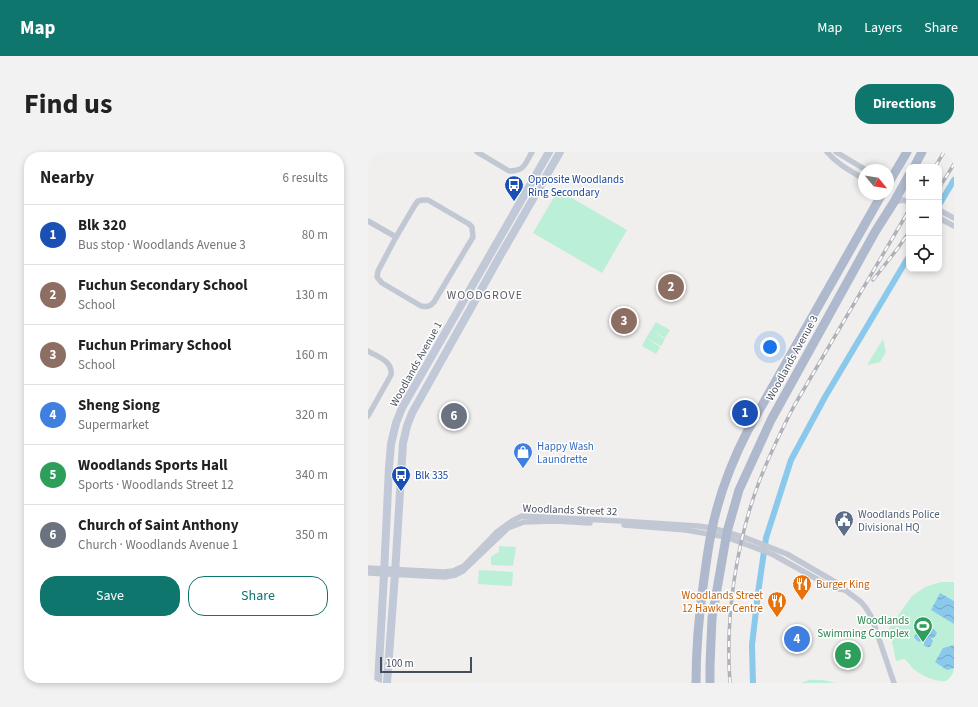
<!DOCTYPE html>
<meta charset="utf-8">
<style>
:root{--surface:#fff;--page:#f2f2f2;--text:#222;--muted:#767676;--line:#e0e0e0;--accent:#0f766e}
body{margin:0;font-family:"Source Sans 3",sans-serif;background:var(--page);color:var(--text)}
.controls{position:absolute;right:12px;top:12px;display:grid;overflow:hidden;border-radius:8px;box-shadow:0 2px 6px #0003}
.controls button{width:36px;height:36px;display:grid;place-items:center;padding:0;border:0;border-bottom:1px solid var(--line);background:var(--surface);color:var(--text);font:20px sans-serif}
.compass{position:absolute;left:490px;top:12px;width:36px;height:36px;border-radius:50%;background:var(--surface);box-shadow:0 2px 6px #0003;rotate:120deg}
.scale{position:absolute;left:12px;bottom:10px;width:92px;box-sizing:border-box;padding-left:4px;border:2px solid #464e5c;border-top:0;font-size:11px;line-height:14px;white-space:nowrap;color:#464e5c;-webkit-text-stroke:3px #fff;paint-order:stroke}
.you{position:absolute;left:402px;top:195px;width:14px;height:14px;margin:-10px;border:3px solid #fff;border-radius:50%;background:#1a73e8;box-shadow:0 0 0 6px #1a73e833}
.badge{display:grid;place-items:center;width:26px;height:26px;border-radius:50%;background:var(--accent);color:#fff;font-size:13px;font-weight:700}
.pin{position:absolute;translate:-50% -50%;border:2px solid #fff;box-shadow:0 1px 4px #0006}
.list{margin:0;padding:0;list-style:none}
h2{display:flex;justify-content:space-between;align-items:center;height:52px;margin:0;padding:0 16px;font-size:17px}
h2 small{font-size:13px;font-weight:400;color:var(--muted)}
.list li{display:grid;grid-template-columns:26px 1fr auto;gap:12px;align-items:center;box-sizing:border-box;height:60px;padding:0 16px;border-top:1px solid var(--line)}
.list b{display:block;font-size:15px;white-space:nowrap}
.list p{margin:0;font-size:13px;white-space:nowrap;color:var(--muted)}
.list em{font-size:13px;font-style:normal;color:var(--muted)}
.actions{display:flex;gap:8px;padding:12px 16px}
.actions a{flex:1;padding:9px 0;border:1px solid var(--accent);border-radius:16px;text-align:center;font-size:14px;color:var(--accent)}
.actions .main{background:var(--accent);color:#fff}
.icon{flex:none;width:22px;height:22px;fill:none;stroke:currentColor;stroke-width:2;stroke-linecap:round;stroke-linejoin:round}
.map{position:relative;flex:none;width:586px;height:531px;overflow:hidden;border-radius:16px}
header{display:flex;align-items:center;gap:24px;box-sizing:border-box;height:56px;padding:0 20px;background:var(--accent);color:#fff}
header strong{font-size:19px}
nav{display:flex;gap:22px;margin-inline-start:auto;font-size:14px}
.intro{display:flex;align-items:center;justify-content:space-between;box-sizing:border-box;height:96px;padding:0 24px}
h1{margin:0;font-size:28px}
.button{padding:10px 18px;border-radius:16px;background:var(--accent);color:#fff;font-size:14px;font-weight:700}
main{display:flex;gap:24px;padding:0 24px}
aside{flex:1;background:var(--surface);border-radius:16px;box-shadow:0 2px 6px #0003}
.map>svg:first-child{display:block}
.park{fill:#bcefd7}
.water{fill:url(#water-waves)}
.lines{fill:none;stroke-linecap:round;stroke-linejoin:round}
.canal{stroke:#8ac9eb;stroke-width:6}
.street{stroke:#c2c8d3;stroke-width:5.5}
.secondary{stroke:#c1c8d7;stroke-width:8}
.primary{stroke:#aeb9cd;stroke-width:9}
.rail-casing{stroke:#b0b2b9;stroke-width:3.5}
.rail{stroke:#fff;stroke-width:2;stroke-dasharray:6;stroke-linecap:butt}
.labels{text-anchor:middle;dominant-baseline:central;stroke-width:3;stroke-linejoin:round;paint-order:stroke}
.transit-label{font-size:11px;fill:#164399;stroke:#fff;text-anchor:start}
.street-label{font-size:11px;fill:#464e5c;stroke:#fff}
.shop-label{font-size:11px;fill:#366cbe;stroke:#fff;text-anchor:start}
.service-label{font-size:11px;fill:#4e5e75;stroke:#fff;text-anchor:start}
.food-label{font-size:11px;fill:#c56008;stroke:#fff;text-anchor:start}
.leisure-label{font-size:11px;fill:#27864d;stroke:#fff;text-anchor:end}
.neighbourhood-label{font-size:12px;letter-spacing:1px;fill:#5b5d63;stroke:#fff}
</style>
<header>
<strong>Map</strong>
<nav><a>Map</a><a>Layers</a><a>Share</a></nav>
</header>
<div class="intro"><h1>Find us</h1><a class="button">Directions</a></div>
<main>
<aside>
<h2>Nearby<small>6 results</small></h2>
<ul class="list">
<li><span class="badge" style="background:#1a4fb4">1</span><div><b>Blk 320</b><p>Bus stop · Woodlands Avenue 3</p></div><em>80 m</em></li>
<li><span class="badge" style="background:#8d6e63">2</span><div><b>Fuchun Secondary School</b><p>School</p></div><em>130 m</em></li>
<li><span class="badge" style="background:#8d6e63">3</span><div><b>Fuchun Primary School</b><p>School</p></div><em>160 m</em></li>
<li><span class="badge" style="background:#3f7fe0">4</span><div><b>Sheng Siong</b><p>Supermarket</p></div><em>320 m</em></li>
<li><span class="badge" style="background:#2e9e5b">5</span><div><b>Woodlands Sports Hall</b><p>Sports · Woodlands Street 12</p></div><em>340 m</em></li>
<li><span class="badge" style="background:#6b7280">6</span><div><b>Church of Saint Anthony</b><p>Church · Woodlands Avenue 1</p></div><em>350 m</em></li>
</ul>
<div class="actions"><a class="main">Save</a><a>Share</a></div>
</aside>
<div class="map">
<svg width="586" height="531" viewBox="0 0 586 531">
<defs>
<pattern id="water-waves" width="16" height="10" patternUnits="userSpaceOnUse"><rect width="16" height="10" fill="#8ac9eb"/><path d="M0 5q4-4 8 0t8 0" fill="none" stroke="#73a5c2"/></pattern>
</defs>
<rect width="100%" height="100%" fill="#f1eeee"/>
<g class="park">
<path d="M190,38L259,78L234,121L165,81Z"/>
<path d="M288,170L302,178L297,186L283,178Z"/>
<path d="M283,178L297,187L293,194L278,186Z"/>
<path d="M278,186L292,195L288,202L274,194Z"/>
<path d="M515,187L518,200L512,210L499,213Z"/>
<path d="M131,394L148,395L145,414L123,413V405L127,402L131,400Z"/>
<path d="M111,418L145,420L144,434L110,432Z"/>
<path d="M573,430H586V529C573,531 559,527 548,519C544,516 541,511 537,507L528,509L521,476L544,444L557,435Z"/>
<path d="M441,528C450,527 458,528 467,531H433Z"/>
</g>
<g class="water">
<path d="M572,441L586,449V472L563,458Z"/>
<path d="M556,471L561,473L562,475L561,478L566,477L569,481L566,486H563L565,489L562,495H558L556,493V488L554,487L552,490C549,489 548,488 546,485L548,482L551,480L553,481L554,480L552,478V474Z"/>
<path d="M586,493V516L579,518L567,510L575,496Z"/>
</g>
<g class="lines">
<g class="canal">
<path d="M571,53L586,28"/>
<path d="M385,531L384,493L390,441L398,386L423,308L457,245L541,104"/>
</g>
<g class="street">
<path d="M109,0L141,19C157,19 157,12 164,0"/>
<path d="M459,0C469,12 483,19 496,27"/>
<path d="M468,0L498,18"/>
<path d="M0,3L2,0"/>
<path d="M55,48H60L101,72L104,75L105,85L66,150C62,155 59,155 53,154L14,131L9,125L10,119L28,85L47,53L50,49Z"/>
<path d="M526,50L536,48L541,51"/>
<path d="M571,58L586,66"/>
<path d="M571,66L586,74"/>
<path d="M0,69L28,85"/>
<path d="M0,199C10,205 25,209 23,223L0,264"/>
<path d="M256,373L318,378L358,385L404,402L465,436L477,438"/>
<path d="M0,416L76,420L85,419L96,414L129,380L144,369L154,364L252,369L330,374L344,376L378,386L419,402L469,431L477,438L493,450L498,456L504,466L509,481L526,531"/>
<path d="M0,421L77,425L87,423L95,419L140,376L156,370L188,369L222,371"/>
</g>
<g class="secondary">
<path d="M10,531L16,422L21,315L23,292L28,271L34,256L181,0"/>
<path d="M19,531L27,422L35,291L39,274L44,261L132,104L192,0"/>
</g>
<g class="primary">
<path d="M546,15L554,0"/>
<path d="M520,32L539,0"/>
<path d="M328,531C328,496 331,462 336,427C338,412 340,397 343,382C350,345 363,311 380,278L514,42"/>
<path d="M342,531V513L344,466L359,380L371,338L403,268L507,80L526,50L541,23"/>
</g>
<g class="rail-casing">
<g id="rail">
<path d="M567,15L576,0"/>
<path d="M571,36L586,12"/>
<path d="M505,128L530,96L541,80"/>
<path d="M362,531C357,466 368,391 391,330C401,304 413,279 426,254L541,58"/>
</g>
</g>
<use href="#rail" class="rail"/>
</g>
<defs>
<g id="bus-pin" transform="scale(1)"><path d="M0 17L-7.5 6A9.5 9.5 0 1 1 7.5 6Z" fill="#1a4fb4" stroke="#fff"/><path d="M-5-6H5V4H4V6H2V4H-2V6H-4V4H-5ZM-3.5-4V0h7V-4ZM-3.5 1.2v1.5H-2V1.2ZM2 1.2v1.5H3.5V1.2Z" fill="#fff"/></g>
<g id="shop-pin" transform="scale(1)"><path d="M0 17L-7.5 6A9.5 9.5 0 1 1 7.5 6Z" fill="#3f7fe0" stroke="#fff"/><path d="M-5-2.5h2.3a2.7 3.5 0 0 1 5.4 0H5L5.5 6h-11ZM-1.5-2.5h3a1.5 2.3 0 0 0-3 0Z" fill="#fff"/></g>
<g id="civic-pin" transform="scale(1)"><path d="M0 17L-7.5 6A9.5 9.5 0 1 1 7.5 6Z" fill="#5c6f8a" stroke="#fff"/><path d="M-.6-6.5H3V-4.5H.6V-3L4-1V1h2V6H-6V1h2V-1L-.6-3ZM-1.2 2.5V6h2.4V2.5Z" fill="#fff"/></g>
<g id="restaurant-pin" transform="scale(1)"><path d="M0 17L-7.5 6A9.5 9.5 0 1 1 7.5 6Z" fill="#e8710a" stroke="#fff"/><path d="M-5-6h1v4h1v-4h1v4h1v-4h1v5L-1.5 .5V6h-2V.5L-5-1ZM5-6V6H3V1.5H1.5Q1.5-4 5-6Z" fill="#fff"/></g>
<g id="stadium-pin" transform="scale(1)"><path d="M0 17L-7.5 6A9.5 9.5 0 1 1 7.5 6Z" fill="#2e9e5b" stroke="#fff"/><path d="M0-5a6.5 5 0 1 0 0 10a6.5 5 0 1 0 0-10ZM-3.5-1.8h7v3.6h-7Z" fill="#fff"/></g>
</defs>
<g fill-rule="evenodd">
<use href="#bus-pin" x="146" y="33"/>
<use href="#shop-pin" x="155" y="300"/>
<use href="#bus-pin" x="33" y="323"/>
<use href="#civic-pin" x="476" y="368"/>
<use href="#restaurant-pin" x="434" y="432"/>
<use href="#restaurant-pin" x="409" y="449"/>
<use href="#stadium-pin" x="555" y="474"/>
</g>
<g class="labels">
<g class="transit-label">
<text x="160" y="27">Opposite Woodlands<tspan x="160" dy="13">Ring Secondary</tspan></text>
<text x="47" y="323">Blk 335</text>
</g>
<g class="street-label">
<text transform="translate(424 206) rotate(-61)">Woodlands Avenue 3</text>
<text transform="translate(48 212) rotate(-61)">Woodlands Avenue 1</text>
<text transform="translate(202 358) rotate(2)">Woodlands Street 32</text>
</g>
<g class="shop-label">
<text x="169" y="294">Happy Wash<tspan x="169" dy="13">Laundrette</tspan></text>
</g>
<g class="service-label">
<text x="490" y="362">Woodlands Police<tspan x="490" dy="13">Divisional HQ</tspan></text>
</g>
<g class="food-label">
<text x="448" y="432">Burger King</text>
<text x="395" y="443" text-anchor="end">Woodlands Street<tspan x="395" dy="13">12 Hawker Centre</tspan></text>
</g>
<g class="leisure-label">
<text x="541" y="468">Woodlands<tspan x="541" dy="13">Swimming Complex</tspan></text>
</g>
<g class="neighbourhood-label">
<text x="117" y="143">WOODGROVE</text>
</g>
</g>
</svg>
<div class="controls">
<button>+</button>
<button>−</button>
<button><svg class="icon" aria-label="locate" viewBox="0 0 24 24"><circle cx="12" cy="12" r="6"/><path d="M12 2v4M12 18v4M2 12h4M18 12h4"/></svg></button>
</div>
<svg class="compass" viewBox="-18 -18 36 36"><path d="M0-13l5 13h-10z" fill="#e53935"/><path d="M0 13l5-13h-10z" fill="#767676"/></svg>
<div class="scale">100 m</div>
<div class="you"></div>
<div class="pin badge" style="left:377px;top:261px;background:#1a4fb4">1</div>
<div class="pin badge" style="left:303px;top:135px;background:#8d6e63">2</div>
<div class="pin badge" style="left:256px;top:169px;background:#8d6e63">3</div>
<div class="pin badge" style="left:429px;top:487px;background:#3f7fe0">4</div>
<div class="pin badge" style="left:480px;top:503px;background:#2e9e5b">5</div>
<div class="pin badge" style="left:86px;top:264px;background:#6b7280">6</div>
</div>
</main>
